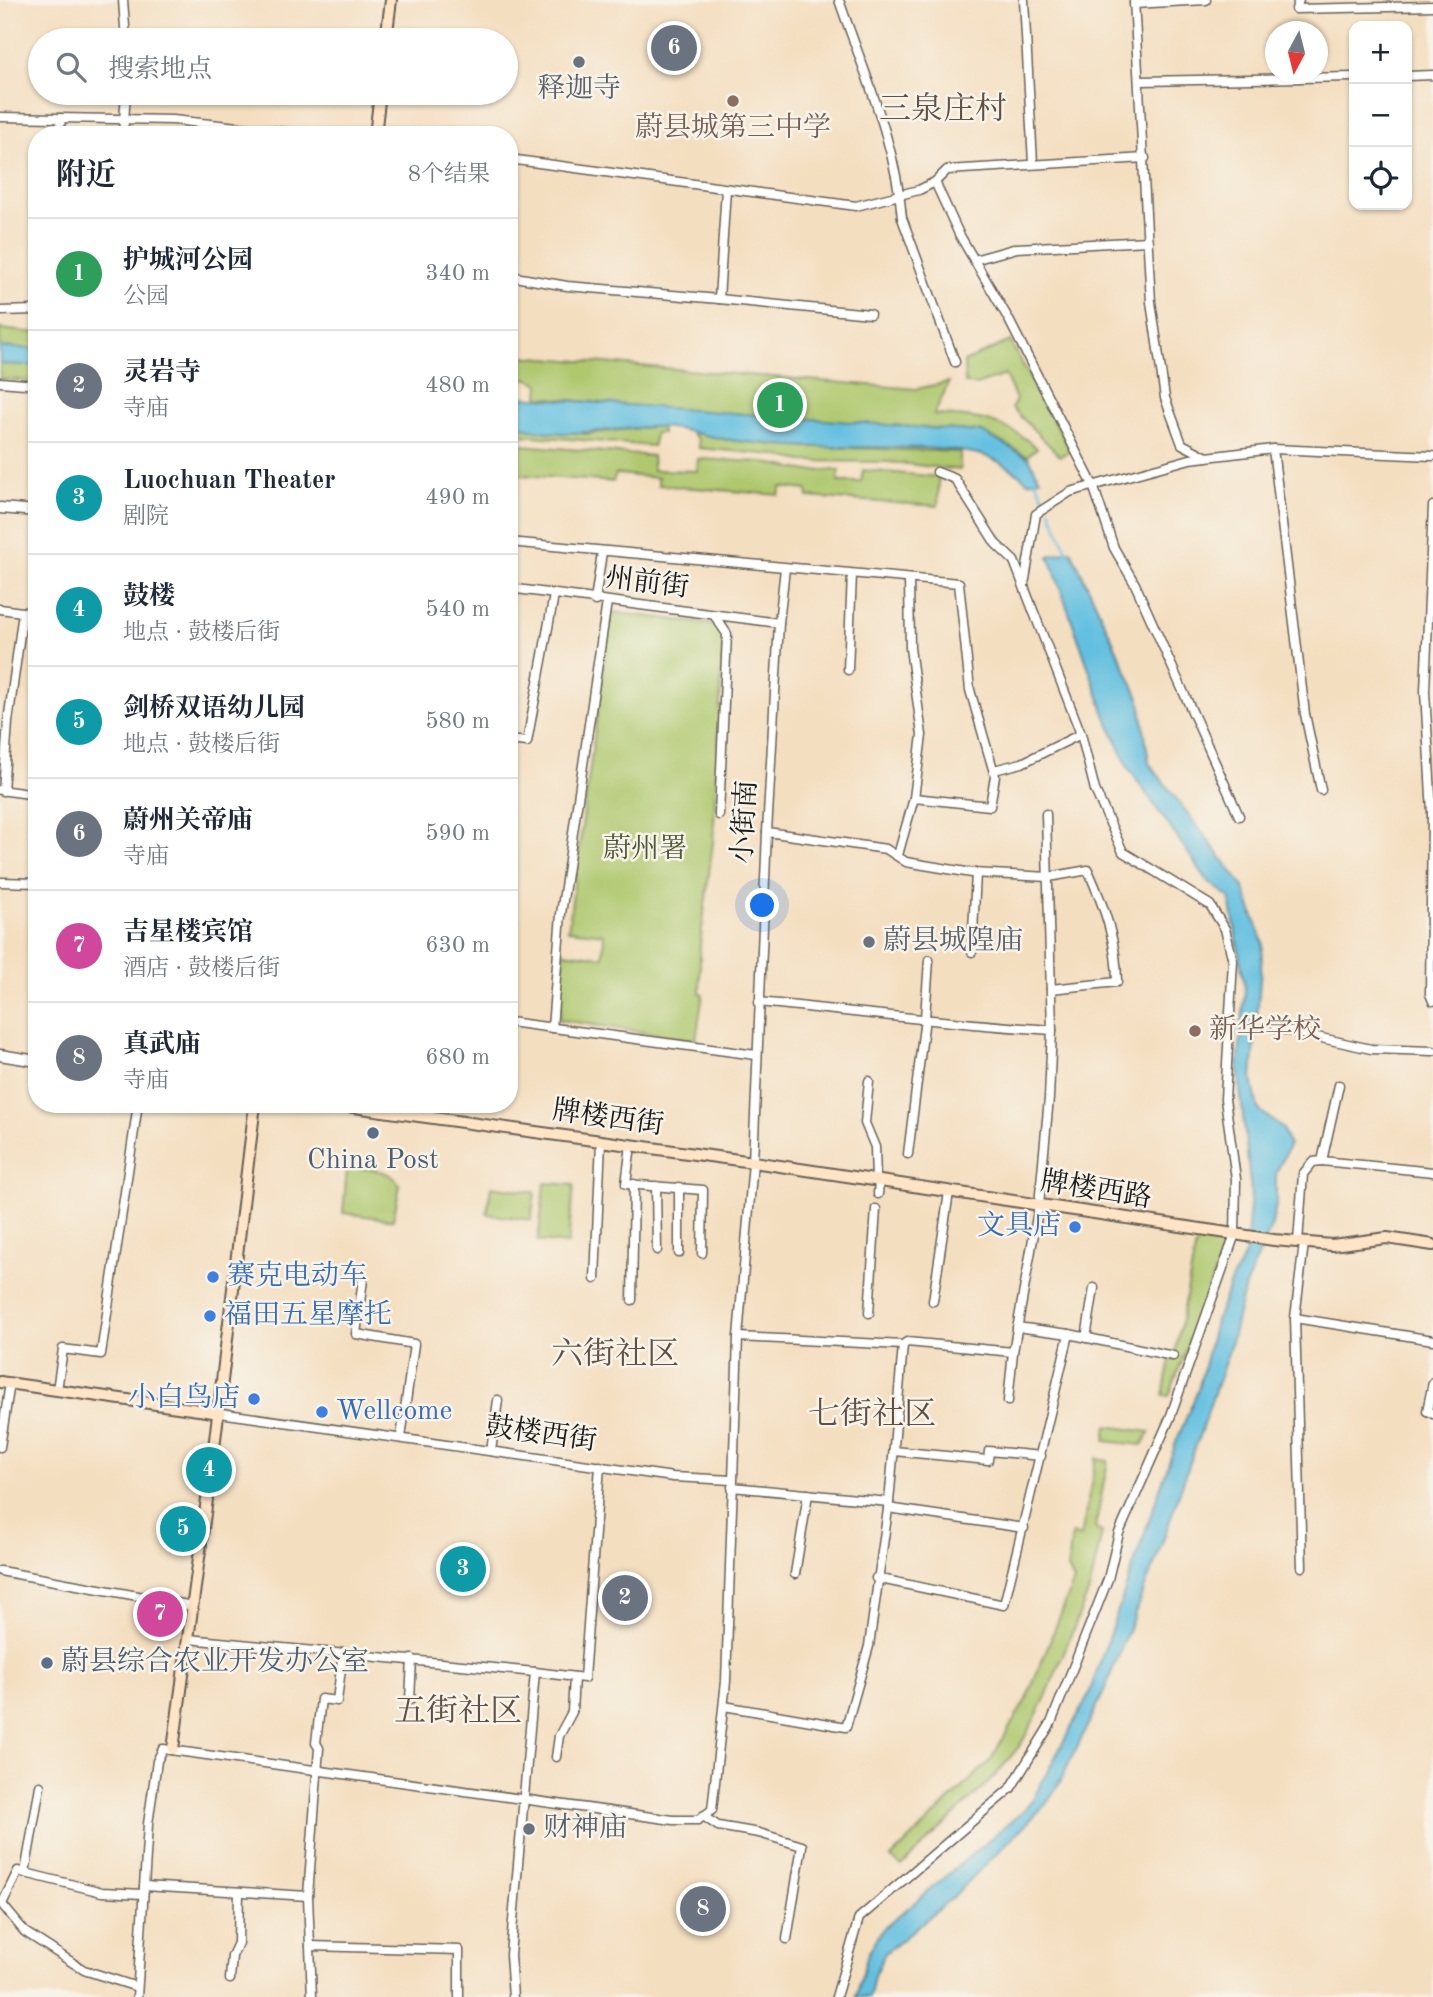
<!DOCTYPE html>
<html lang="zh">
<meta charset="utf-8">
<style>
:root{--surface:#fff;--page:#f6f6f7;--text:#1f2937;--muted:#747a83;--line:#e0e1e3;--accent:#db2777}
body{margin:0;font-family:"Old Standard TT","Noto Serif SC",serif;background:var(--page);color:var(--text)}
.controls{position:absolute;right:21px;top:21px;display:grid;overflow:hidden;border-radius:14px;box-shadow:0 2px 5px #0004}
.controls button{width:63px;height:63px;display:grid;place-items:center;padding:0;border:0;border-bottom:2px solid var(--line);background:var(--surface);color:var(--text);font:35px sans-serif}
.compass{position:absolute;left:1265px;top:21px;width:63px;height:63px;border-radius:50%;background:var(--surface);box-shadow:0 2px 5px #0004;rotate:187deg}
.you{position:absolute;left:763px;top:906px;width:24px;height:24px;margin:-18px;border:5px solid #fff;border-radius:50%;background:#1a73e8;box-shadow:0 0 0 10px #1a73e833}
.badge{display:grid;place-items:center;width:46px;height:46px;border-radius:50%;background:var(--accent);color:#fff;font-size:23px;font-weight:700}
.pin{position:absolute;translate:-50% -50%;border:4px solid #fff;box-shadow:0 2px 7px #0006}
.list{margin:0;padding:0;list-style:none}
h2{display:flex;justify-content:space-between;align-items:center;height:91px;margin:0;padding:0 28px;font-size:30px}
h2 small{font-size:23px;font-weight:400;color:var(--muted)}
.list li{display:grid;grid-template-columns:46px 1fr auto;gap:21px;align-items:center;box-sizing:border-box;height:112px;padding:0 28px;border-top:2px solid var(--line)}
.list b{display:block;font-size:26px;white-space:nowrap}
.list p{margin:0;font-size:23px;white-space:nowrap;color:var(--muted)}
.list em{font-size:23px;font-style:normal;color:var(--muted)}
.icon{flex:none;width:38px;height:38px;fill:none;stroke:currentColor;stroke-width:2;stroke-linecap:round;stroke-linejoin:round}
.map{position:relative;flex:none;width:1433px;height:1997px;overflow:hidden}
.search{position:absolute;background:var(--surface);box-shadow:0 2px 5px #0004;left:28px;top:28px;width:490px;height:77px;display:flex;align-items:center;gap:18px;box-sizing:border-box;padding:0 24px;border-radius:38px;color:var(--muted);font-size:26px}
.panel{position:absolute;background:var(--surface);box-shadow:0 2px 5px #0004;left:28px;top:126px;width:490px;height:987px;border-radius:28px}
.map>svg:first-child{display:block}
.green{fill:#afc86e;stroke:#667245;stroke-width:2}
.water{fill:#62bfe0;stroke:#3f6e7e;stroke-width:2}
.lines{fill:none;stroke-linecap:round;stroke-linejoin:round}
.stream{stroke:#62bfe0;stroke-width:2.5}
.secondary-tunnel{stroke:#c9b79f;stroke-width:10;stroke-dasharray:10 5;stroke-linecap:butt}
.minor-casing{stroke:#686055;stroke-width:11}
.tertiary-casing{stroke:#686055;stroke-width:13}
.secondary-casing{stroke:#686055;stroke-width:14}
.minor{stroke:#fff;stroke-width:8}
.tertiary{stroke:#fff;stroke-width:10}
.secondary{stroke:#ffe4c6;stroke-width:10}
.worship-dot{fill:#6b7280;stroke:#f7f3e8;stroke-width:2.5}
.education-dot{fill:#8d6e63;stroke:#f7f3e8;stroke-width:2.5}
.service-dot{fill:#5c6f8a;stroke:#f7f3e8;stroke-width:2.5}
.shop-dot{fill:#3f7fe0;stroke:#f7f3e8;stroke-width:2.5}
.labels{text-anchor:middle;dominant-baseline:central;stroke-width:5;stroke-linejoin:round;paint-order:stroke}
.worship-label{font-size:28px;fill:#5b616d;stroke:#f7f3e8;text-anchor:start}
.education-label{font-size:28px;fill:#785e54;stroke:#f7f3e8}
.street-label{font-size:28px;fill:#1c1c1c;stroke:#f7f3e8}
.park-label{font-size:28px;fill:#4f5839;stroke:#f7f3e8}
.service-label{font-size:28px;fill:#4e5e75;stroke:#f7f3e8}
.shop-label{font-size:28px;fill:#366cbe;stroke:#f7f3e8;text-anchor:start}
.quarter-label{font-size:32px;fill:#625046;stroke:#f7f3e8}
</style>
<div class="map">
<svg width="1433" height="1997" viewBox="0 0 1433 1997">
<rect width="100%" height="100%" fill="#f7f3e8"/>
<filter id="ink" filterUnits="userSpaceOnUse"><feTurbulence type="fractalNoise" baseFrequency=".0143" numOctaves="2"/><feDisplacementMap in="SourceGraphic" scale="14" xChannelSelector="R" yChannelSelector="G"/><feConvolveMatrix kernelMatrix="1 2 1 2 8 2 1 2 1" color-interpolation-filters="sRGB"/></filter>
<filter id="wash" filterUnits="userSpaceOnUse"><feTurbulence type="fractalNoise" baseFrequency=".00686" numOctaves="4" result="noise"/><feDisplacementMap in="SourceGraphic" scale="28" xChannelSelector="R" yChannelSelector="G"/><feGaussianBlur stdDeviation="1.57" result="paint"/><feColorMatrix in="noise" values="0 0 0 0 0 0 0 0 0 0 0 0 0 0 0 0 0 1.4 0 .05"/><feComposite in="paint" operator="in"/></filter>
<g filter="url(#wash)">
<rect width="100%" height="100%" fill="#f4dec0"/>
<g class="green">
<path d="M0,329L37,333V376L29,381L0,379Z"/>
<path d="M1010,341L1071,451L1060,456L1012,408L1016,399L1005,375L976,385L965,383L964,362Z"/>
<path d="M509,355L916,389L949,382L934,415C975,416 1005,420 1037,448L1027,456L982,432L702,412L539,397L540,384L527,378L516,381L515,396H509Z"/>
<path d="M509,422L586,434L651,427H661L662,433H655L653,446L509,434Z"/>
<path d="M689,431L722,439L796,446L960,452V470L889,462L803,461L775,455L699,448L698,439Z"/>
<path d="M509,444L652,456L653,470L697,471L698,459L761,462L809,471L839,470L838,482H861L863,470L939,477L938,506L808,497L807,490L781,487L779,495L658,485V478L616,474L613,482L509,474Z"/>
<path d="M611,612L724,626L713,842L700,945V993L703,994L696,1040L560,1020L564,952L603,957L604,934L568,930Z"/>
<path d="M353,1168C372,1170 389,1168 400,1185L393,1220L343,1213L347,1169Z"/>
<path d="M545,1183L574,1185L568,1244L538,1241Z"/>
<path d="M491,1186L535,1192L531,1220L487,1214Z"/>
<path d="M1197,1239L1226,1243L1169,1396L1163,1395L1170,1360H1174Z"/>
<path d="M1107,1426L1150,1432L1142,1445L1105,1441Z"/>
<path d="M1096,1458L1108,1461L1095,1529L1102,1532L1090,1588L1045,1699L1021,1744L996,1775L902,1866L891,1858L990,1761L1027,1698L1074,1581L1068,1568L1072,1534L1081,1537Z"/>
</g>
<g class="water">
<path d="M0,347L37,349V366L0,364Z"/>
<path d="M509,396L982,432L1029,458L1040,479L1028,482C1014,469 997,459 978,454C923,443 850,450 792,446C770,444 746,443 724,439C700,435 676,426 651,427C604,429 554,442 509,422Z"/>
<path d="M1071,550L1140,700L1149,763L1243,886L1263,943L1252,1079L1258,1109L1283,1129L1289,1146L1276,1173V1205L1271,1228L1245,1286L1229,1350L1160,1549L1103,1694L1057,1788L1046,1804L949,1901L885,1953L874,1975L870,1997H856L868,1953L882,1930L1022,1812L1034,1797L1089,1694L1176,1442L1198,1390L1214,1326L1231,1281L1246,1253L1251,1192L1238,1069L1245,989L1230,898L1208,881L1129,769L1106,717L1049,556Z"/>
</g>
<g class="lines">
<g class="stream">
<path d="M1034,477L1047,503"/>
<path d="M1050,509L1068,554"/>
</g>
</g>
</g>
<g filter="url(#ink)">
<g class="lines">
<path class="secondary-tunnel" d="M207,1499L214,1448"/>
<g class="minor-casing">
<g id="minor">
<path d="M123,0L126,40"/>
<path d="M839,0C863,70 896,143 902,218L955,362"/>
<path d="M1024,0L1033,163"/>
<path d="M1134,0L1151,302L1165,398L1182,444L1207,457"/>
<path d="M1299,0L1296,9L1433,6"/>
<path d="M1134,4L1206,0"/>
<path d="M1407,76L1433,75"/>
<path d="M1140,81L1354,77"/>
<path d="M0,117L173,120L313,135"/>
<path d="M59,135L61,118"/>
<path d="M123,135L126,93"/>
<path d="M509,159L856,206L919,190L935,182L947,170L1145,158"/>
<path d="M935,182L959,234L1008,318L1093,485L1114,548L1135,584L1239,816"/>
<path d="M974,260L1017,248L1148,241"/>
<path d="M509,276L567,286L719,299L726,189"/>
<path d="M719,299L870,314"/>
<path d="M0,311L37,310"/>
<path d="M0,382L37,385"/>
<path d="M1273,449L1305,714L1321,790"/>
<path d="M1433,506L1425,691L1432,813L1430,994L1433,1001"/>
<path d="M509,542L959,583L970,690L995,776L990,806L914,798L898,855"/>
<path d="M909,579L910,648L922,735L914,798"/>
<path d="M1024,585L1036,514L1070,492L1190,459L1273,449L1433,456"/>
<path d="M509,588L779,623"/>
<path d="M595,601L602,552"/>
<path d="M0,609L37,614"/>
<path d="M714,615L727,634L719,815"/>
<path d="M848,670L852,574"/>
<path d="M509,740L527,742L554,595"/>
<path d="M994,770L1022,763L1081,734"/>
<path d="M0,790L37,795"/>
<path d="M3,791L8,722L23,612"/>
<path d="M767,832L886,849L906,862L972,873L1049,877L1088,870C1104,906 1117,942 1117,982L1051,989"/>
<path d="M0,882L37,883"/>
<path d="M972,952L976,873"/>
<path d="M759,1002C857,1012 954,1024 1052,1030"/>
<path d="M509,1022L756,1055"/>
<path d="M552,1028L561,914L607,602"/>
<path d="M1276,1028L1371,1049L1433,1051"/>
<path d="M869,1081L865,1123L875,1147L876,1181"/>
<path d="M428,1117L430,1104"/>
<path d="M631,1145L626,1184L703,1190L702,1253"/>
<path d="M908,1154L925,1018L929,960"/>
<path d="M1322,1161L1433,1172"/>
<path d="M656,1186L657,1250"/>
<path d="M679,1187V1253"/>
<path d="M878,1194L879,1181"/>
<path d="M1298,1242L1303,1174L1313,1162L1322,1161L1339,1085"/>
<path d="M363,1279L356,1334L414,1344L401,1438"/>
<path d="M595,1279L601,1141"/>
<path d="M632,1300L634,1184"/>
<path d="M933,1301L949,1192"/>
<path d="M869,1313L876,1209"/>
<path d="M1295,1318L1433,1340"/>
<path d="M1069,1334L1173,1356"/>
<path d="M738,1337L903,1345"/>
<path d="M1086,1338L1094,1288"/>
<path d="M1433,1382L1427,1411L1433,1414"/>
<path d="M57,1390L63,1349L101,1354L138,1104"/>
<path d="M1008,1401L1013,1352"/>
<path d="M220,1413L673,1477L732,1480"/>
<path d="M0,1447L10,1383"/>
<path d="M491,1451L498,1400"/>
<path d="M894,1451L988,1460L989,1451L1041,1456"/>
<path d="M732,1487L889,1502"/>
<path d="M888,1508L1024,1528"/>
<path d="M1302,1567L1295,1318L1304,1243"/>
<path d="M0,1571L193,1606"/>
<path d="M795,1574L808,1494"/>
<path d="M876,1578L1004,1605L1069,1334L1017,1327"/>
<path d="M188,1639L535,1672L510,1955L513,1997"/>
<path d="M535,1672L584,1678L600,1466"/>
<path d="M410,1700L412,1659"/>
<path d="M724,1706L846,1727L869,1646L889,1502L903,1345L907,1342L1013,1352L1039,1205L1049,1098L1052,1030L1046,814"/>
<path d="M556,1757L559,1736L572,1712L574,1677"/>
<path d="M40,1786L25,1873L102,1892L143,1894"/>
<path d="M703,1816L718,1826L759,1833L802,1846L787,1939"/>
<path d="M144,1886L308,1896"/>
<path d="M0,1902L25,1932L84,1970L137,1987"/>
<path d="M2,1904L18,1871L25,1873"/>
<path d="M310,1946L459,1950V1997"/>
<path d="M230,1979L232,1956L238,1943L239,1892"/>
<path d="M137,1997L148,1824L157,1761L163,1749L673,1820H698L712,1810L726,1681L738,1337L753,1162L767,832L779,623L785,568"/>
<path d="M312,1997L308,1896L319,1748L316,1743L321,1699L337,1701L343,1652"/>
<path d="M836,1997L859,1918L1011,1788L1051,1723L1108,1579L1119,1533L1170,1418L1235,1234L1236,1179L1225,1099L1233,961L1225,929L1210,905L1123,852L1095,790L1081,734L1014,561L996,544L955,479L937,472"/>
</g>
</g>
<g class="tertiary-casing">
<g id="tertiary">
<path d="M0,508L37,511"/>
<path d="M0,1055L37,1061"/>
</g>
</g>
<g class="secondary-casing">
<g id="secondary">
<path d="M386,40L391,0"/>
<path d="M375,135L380,93"/>
<path d="M332,1104L753,1162L1274,1240L1332,1245L1387,1238L1433,1245"/>
<path d="M0,1382L220,1413"/>
<path d="M214,1448L255,1104"/>
<path d="M173,1749L207,1499"/>
</g>
</g>
<use href="#minor" class="minor"/>
<use href="#tertiary" class="tertiary"/>
<use href="#secondary" class="secondary"/>
</g>
</g>
<g class="worship-dot">
<circle cx="579" cy="62" r="7"/>
<circle cx="869" cy="942" r="7"/>
<circle cx="529" cy="1829" r="7"/>
</g>
<g class="education-dot">
<circle cx="733" cy="101" r="7"/>
<circle cx="1195" cy="1031" r="7"/>
</g>
<g class="service-dot">
<circle cx="373" cy="1133" r="7"/>
<circle cx="47" cy="1663" r="7"/>
</g>
<g class="shop-dot">
<circle cx="1075" cy="1227" r="7"/>
<circle cx="213" cy="1277" r="7"/>
<circle cx="210" cy="1316" r="7"/>
<circle cx="254" cy="1399" r="7"/>
<circle cx="322" cy="1412" r="7"/>
</g>
<g class="labels">
<g class="worship-label">
<text x="579" y="90" text-anchor="middle">释迦寺</text>
<text x="883" y="942">蔚县城隍庙</text>
<text x="543" y="1829">财神庙</text>
</g>
<g class="education-label">
<text x="733" y="129">蔚县城第三中学</text>
<text x="1209" y="1031" text-anchor="start">新华学校</text>
</g>
<g class="street-label">
<text transform="translate(647 584) rotate(7)">州前街</text>
<text transform="translate(746 822) rotate(-87)">小街南</text>
<text transform="translate(608 1119) rotate(8)">牌楼西街</text>
<text transform="translate(1096 1191) rotate(9)">牌楼西路</text>
<text transform="translate(541 1435) rotate(8)">鼓楼西街</text>
</g>
<g class="park-label">
<text x="645" y="850">蔚州署</text>
</g>
<g class="service-label">
<text x="373" y="1161">China Post</text>
<text x="61" y="1663" text-anchor="start">蔚县综合农业开发办公室</text>
</g>
<g class="shop-label">
<text x="1061" y="1227" text-anchor="end">文具店</text>
<text x="227" y="1277">赛克电动车</text>
<text x="224" y="1316">福田五星摩托</text>
<text x="240" y="1399" text-anchor="end">小白鸟店</text>
<text x="336" y="1412">Wellcome</text>
</g>
<g class="quarter-label">
<text x="943" y="111">三泉庄村</text>
<text x="615" y="1356">六街社区</text>
<text x="872" y="1416">七街社区</text>
<text x="458" y="1713">五街社区</text>
</g>
</g>
</svg>
<div class="controls">
<button>+</button>
<button>−</button>
<button><svg class="icon" aria-label="locate" viewBox="0 0 24 24"><circle cx="12" cy="12" r="6"/><path d="M12 2v4M12 18v4M2 12h4M18 12h4"/></svg></button>
</div>
<svg class="compass" viewBox="-18 -18 36 36"><path d="M0-13l5 13h-10z" fill="#e53935"/><path d="M0 13l5-13h-10z" fill="#747a83"/></svg>
<div class="you"></div>
<div class="pin badge" style="left:780px;top:405px;background:#2e9e5b">1</div>
<div class="pin badge" style="left:625px;top:1598px;background:#6b7280">2</div>
<div class="pin badge" style="left:463px;top:1569px;background:#0f9aa8">3</div>
<div class="pin badge" style="left:209px;top:1470px;background:#0f9aa8">4</div>
<div class="pin badge" style="left:183px;top:1529px;background:#0f9aa8">5</div>
<div class="pin badge" style="left:674px;top:48px;background:#6b7280">6</div>
<div class="pin badge" style="left:160px;top:1614px;background:#d1479c">7</div>
<div class="pin badge" style="left:703px;top:1909px;background:#6b7280">8</div>
<div class="search"><svg class="icon" aria-label="search" viewBox="0 0 24 24"><circle cx="10" cy="10" r="6"/><path d="M15 15l6 6"/></svg>搜索地点</div>
<section class="panel">
<h2>附近<small>8个结果</small></h2>
<ul class="list">
<li><span class="badge" style="background:#2e9e5b">1</span><div><b>护城河公园</b><p>公园</p></div><em>340 m</em></li>
<li><span class="badge" style="background:#6b7280">2</span><div><b>灵岩寺</b><p>寺庙</p></div><em>480 m</em></li>
<li><span class="badge" style="background:#0f9aa8">3</span><div><b>Luochuan Theater</b><p>剧院</p></div><em>490 m</em></li>
<li><span class="badge" style="background:#0f9aa8">4</span><div><b>鼓楼</b><p>地点 · 鼓楼后街</p></div><em>540 m</em></li>
<li><span class="badge" style="background:#0f9aa8">5</span><div><b>剑桥双语幼儿园</b><p>地点 · 鼓楼后街</p></div><em>580 m</em></li>
<li><span class="badge" style="background:#6b7280">6</span><div><b>蔚州关帝庙</b><p>寺庙</p></div><em>590 m</em></li>
<li><span class="badge" style="background:#d1479c">7</span><div><b>吉星楼宾馆</b><p>酒店 · 鼓楼后街</p></div><em>630 m</em></li>
<li><span class="badge" style="background:#6b7280">8</span><div><b>真武庙</b><p>寺庙</p></div><em>680 m</em></li>
</ul>
</section>
</div>
